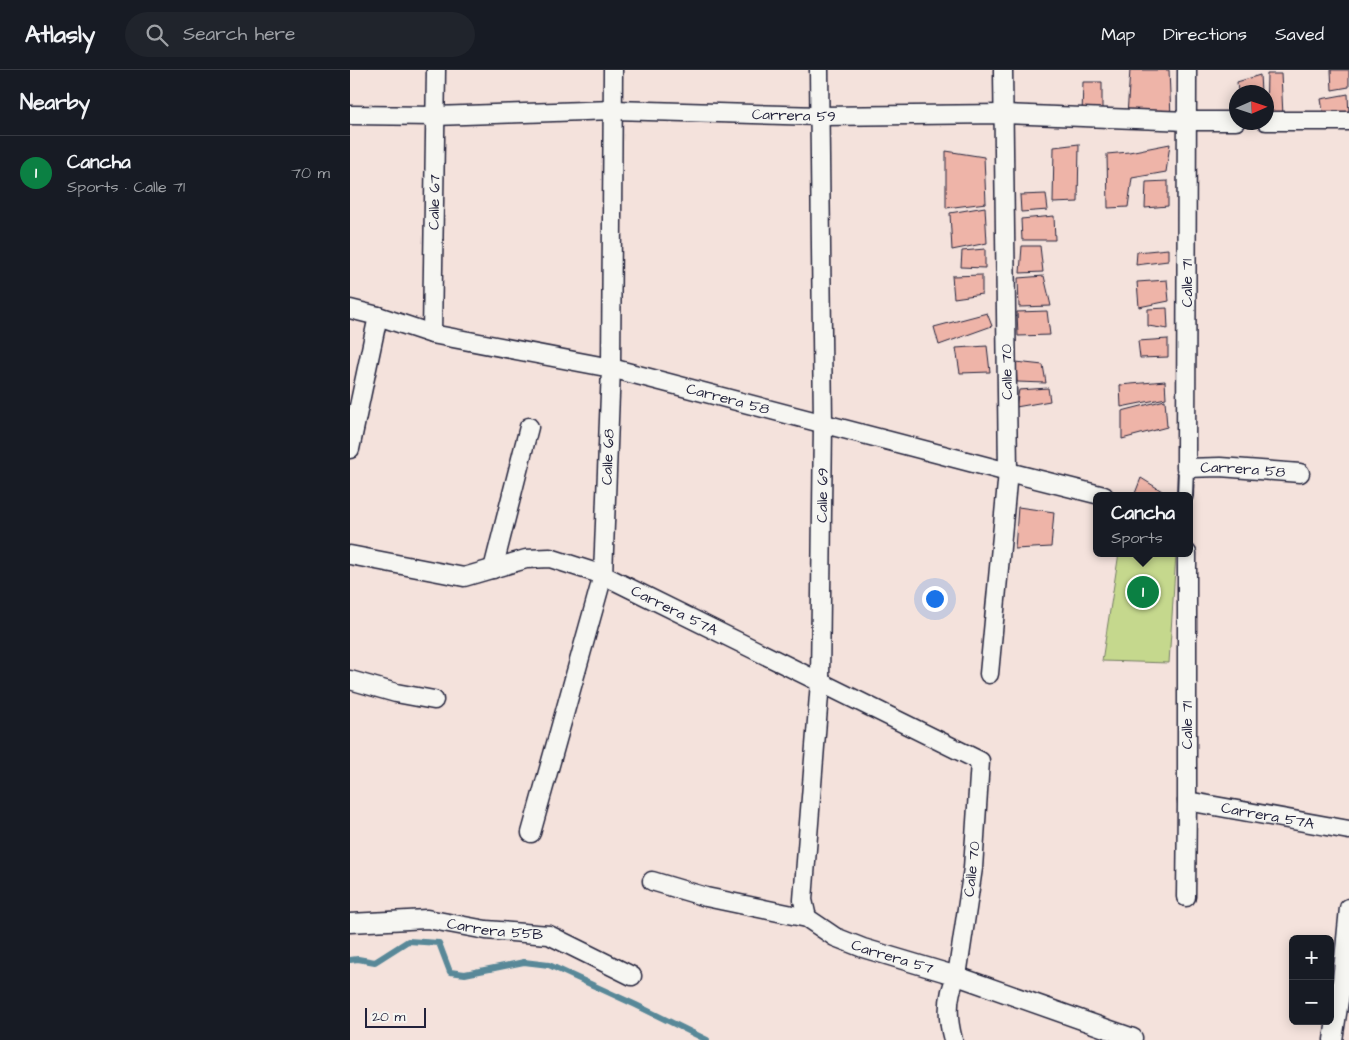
<!DOCTYPE html>
<meta charset="utf-8">
<style>
:root{--surface:#171b24;--page:#20242c;--text:#f1f3f6;--muted:#9ea1a6;--line:#363941;--accent:#0b8043}
body{margin:0;font-family:"Architects Daughter",sans-serif;background:var(--page);color:var(--text)}
.controls{position:absolute;right:15px;bottom:15px;display:grid;overflow:hidden;border-radius:8px;box-shadow:0 2px 12px #0003}
.controls button{width:45px;height:45px;display:grid;place-items:center;padding:0;border:0;border-bottom:1px solid var(--line);background:var(--surface);color:var(--text);font:25px sans-serif}
.compass{position:absolute;left:879px;top:15px;width:45px;height:45px;border-radius:50%;background:var(--surface);box-shadow:0 2px 12px #0003;rotate:87deg}
.scale{position:absolute;left:15px;bottom:12px;width:61px;box-sizing:border-box;padding-left:5px;border:2px solid #22223b;border-top:0;font-size:14px;line-height:18px;white-space:nowrap;color:#22223b;-webkit-text-stroke:4px #f6f6f2;paint-order:stroke}
.you{position:absolute;left:584px;top:528px;width:18px;height:18px;margin:-12px;border:4px solid #fff;border-radius:50%;background:#1a73e8;box-shadow:0 0 0 8px #1a73e833}
.badge{display:grid;place-items:center;width:32px;height:32px;border-radius:50%;background:var(--accent);color:#fff;font-size:16px;font-weight:700}
.pin{position:absolute;translate:-50% -50%;border:2px solid #fff;box-shadow:0 1px 5px #0006}
.popup{position:absolute;left:743px;top:422px;width:100px;height:65px;box-sizing:border-box;display:grid;place-content:center;border-radius:8px;background:var(--surface);filter:drop-shadow(0 1px 4px #0005);font-size:16px;white-space:nowrap;color:var(--muted)}
.popup b{font-size:19px;color:var(--text)}
.popup::after{content:'';position:absolute;left:50%;top:100%;margin-left:-10px;border:10px solid transparent;border-top-color:var(--surface)}
.list{margin:0;padding:0;list-style:none}
h2{display:flex;justify-content:space-between;align-items:center;height:65px;margin:0;padding:0 20px;font-size:21px}
h2 small{font-size:16px;font-weight:400;color:var(--muted)}
.list li{display:grid;grid-template-columns:32px 1fr auto;gap:15px;align-items:center;box-sizing:border-box;height:75px;padding:0 20px;border-top:1px solid var(--line)}
.list b{display:block;font-size:19px;white-space:nowrap}
.list p{margin:0;font-size:16px;white-space:nowrap;color:var(--muted)}
.list em{font-size:16px;font-style:normal;color:var(--muted)}
.icon{flex:none;width:28px;height:28px;fill:none;stroke:currentColor;stroke-width:2;stroke-linecap:round;stroke-linejoin:round}
.map{position:relative;flex:none;width:999px;height:970px;overflow:hidden}
header{display:flex;align-items:center;gap:30px;box-sizing:border-box;height:70px;padding:0 25px;background:var(--surface);border-bottom:1px solid var(--line)}
header strong{font-size:24px}
nav{display:flex;gap:28px;margin-inline-start:auto;font-size:18px}
.search{width:350px;height:45px;background:var(--page);display:flex;align-items:center;gap:12px;box-sizing:border-box;padding:0 18px;border-radius:28px;color:var(--muted);font-size:19px}
main{display:flex}
aside{flex:1;background:var(--surface)}
.map>svg:first-child{display:block}
.green{fill:#c5d88d;stroke:#747d64}
.lines{fill:none;stroke-linecap:round;stroke-linejoin:round}
.stream{stroke:#588898;stroke-width:6}
.building{fill:#eeb4a8;stroke:#22223b}
.pedestrian-casing{stroke:#22223b;stroke-width:18}
.minor-casing{stroke:#22223b;stroke-width:21}
.pedestrian{stroke:#f6f6f2;stroke-width:14}
.minor{stroke:#f6f6f2;stroke-width:18}
.labels{text-anchor:middle;dominant-baseline:central;stroke-width:4;stroke-linejoin:round;paint-order:stroke}
.street-label{font-size:15px;fill:#22223b;stroke:#f6f6f2}
</style>
<header>
<strong>Atlasly</strong>
<div class="search"><svg class="icon" aria-label="search" viewBox="0 0 24 24"><circle cx="10" cy="10" r="6"/><path d="M15 15l6 6"/></svg>Search here</div>
<nav><a>Map</a><a>Directions</a><a>Saved</a></nav>
</header>
<main>
<aside>
<h2>Nearby<small></small></h2>
<ul class="list">
<li><span class="badge">1</span><div><b>Cancha</b><p>Sports · Calle 71</p></div><em>70 m</em></li>
</ul>
</aside>
<div class="map">
<svg width="999" height="970" viewBox="0 0 999 970">
<rect width="100%" height="100%" fill="#f4e2dc"/>
<filter id="ink" filterUnits="userSpaceOnUse"><feTurbulence type="fractalNoise" baseFrequency=".02" numOctaves="2"/><feDisplacementMap in="SourceGraphic" scale="10" xChannelSelector="R" yChannelSelector="G"/><feConvolveMatrix kernelMatrix="1 2 1 2 8 2 1 2 1" color-interpolation-filters="sRGB"/></filter>
<g filter="url(#ink)">
<path class="green" d="M769,483H826L819,593L752,591Z"/>
<g class="lines">
<path class="stream" d="M0,890L8,889L25,892L58,871L89,873L100,902L115,904L174,892L199,895L286,935L357,970"/>
</g>
<g class="building">
<path d="M780,0H819L821,48L777,46Z"/>
<path d="M981,0H999V17L982,20Z"/>
<path d="M917,4H931L933,46L916,48Z"/>
<path d="M910,5L911,22H888L887,12Z"/>
<path d="M733,12H752V43L732,44Z"/>
<path d="M998,24L999,47L974,48L971,29Z"/>
<path d="M729,74L728,132L703,133L704,77Z"/>
<path d="M820,74L816,102L782,108L778,137L758,138L757,84L779,82Z"/>
<path d="M596,81L634,87L636,133L596,138Z"/>
<path d="M818,111V136L795,138L796,112Z"/>
<path d="M696,124L698,140L671,142L670,125Z"/>
<path d="M635,137L637,173L602,180L600,143Z"/>
<path d="M704,146L705,170H672L671,149Z"/>
<path d="M672,176H690L693,202L670,203Z"/>
<path d="M635,179V198L611,197L612,181Z"/>
<path d="M818,179V191L786,195L787,182Z"/>
<path d="M632,205V224L604,228L602,206Z"/>
<path d="M694,206L701,236L669,237L668,208Z"/>
<path d="M817,210L819,231L789,237L787,212Z"/>
<path d="M817,238L818,259L798,256V239Z"/>
<path d="M697,241L700,265L668,266L667,242Z"/>
<path d="M637,243L642,256L589,275L584,257Z"/>
<path d="M818,269V287L790,288L788,271Z"/>
<path d="M637,276L640,302L610,303L606,278Z"/>
<path d="M666,292L693,295L696,313L667,312Z"/>
<path d="M815,311L816,328L771,337L770,315Z"/>
<path d="M698,318L700,331L666,337L669,320Z"/>
<path d="M815,330L817,357L772,369V341Z"/>
<path d="M791,408L812,421V426H784Z"/>
<path d="M668,437L704,442L701,477L665,479Z"/>
</g>
<g class="lines">
<g class="pedestrian-casing">
<path id="pedestrian" d="M835,426L836,398"/>
</g>
<g class="minor-casing">
<g id="minor">
<path id="s1" d="M837,0L836,398L870,397L950,403"/>
<path id="s2" d="M0,45L85,46L264,40L470,46L654,44L838,51H886"/>
<path d="M916,51H999"/>
<path id="s3" d="M0,239L28,246L82,264L261,298L658,402L754,426"/>
<path id="s4" d="M82,264L86,0"/>
<path d="M0,379L28,246"/>
<path id="s5" d="M0,485L114,507L176,489L200,488L253,505L630,691L623,798L607,906C596,926 597,948 603,970"/>
<path d="M143,499L179,357"/>
<path d="M639,604L658,402L653,0"/>
<path d="M0,610L46,623L84,630"/>
<path id="s6" d="M837,731L999,760"/>
<path id="s7" d="M181,763L253,505L261,298L263,0"/>
<path id="s8" d="M302,811L356,827L457,848L485,867L513,878L607,906L783,968"/>
<path d="M836,827L837,731V483"/>
<path id="s9" d="M457,848L453,830L470,612L473,353L469,0"/>
<path id="s10" d="M0,853L77,849L136,860L199,865L282,906"/>
<path d="M983,970L992,911L999,838"/>
</g>
</g>
<use href="#pedestrian" class="pedestrian"/>
<use href="#minor" class="minor"/>
</g>
</g>
<g class="labels">
<g class="street-label">
<text stroke="none"><textPath href="#s2" startOffset="444">Carrera 59</textPath></text>
<text stroke="none"><textPath href="#s4" startOffset="132">Calle 67</textPath></text>
<text transform="translate(837 213) rotate(-90)">Calle 71</text>
<text transform="translate(657 302) rotate(-91)">Calle 70</text>
<text stroke="none"><textPath href="#s3" startOffset="389">Carrera 58</textPath></text>
<text stroke="none"><textPath href="#s7" startOffset="386">Calle 68</textPath></text>
<text stroke="none"><textPath href="#s1" startOffset="455">Carrera 58</textPath></text>
<text stroke="none"><textPath href="#s9" startOffset="424">Calle 69</textPath></text>
<text stroke="none"><textPath href="#s5" startOffset="340">Carrera 57A</textPath></text>
<text transform="translate(837 655) rotate(-90)">Calle 71</text>
<text stroke="none"><textPath href="#s6" startOffset="82">Carrera 57A</textPath></text>
<text transform="translate(622 799) rotate(-84)">Calle 70</text>
<text stroke="none"><textPath href="#s10" startOffset="146">Carrera 55B</textPath></text>
<text stroke="none"><textPath href="#s8" startOffset="254">Carrera 57</textPath></text>
</g>
</g>
</svg>
<div class="controls">
<button>+</button>
<button>−</button>
</div>
<svg class="compass" viewBox="-18 -18 36 36"><path d="M0-13l5 13h-10z" fill="#e53935"/><path d="M0 13l5-13h-10z" fill="#9ea1a6"/></svg>
<div class="scale">20 m</div>
<div class="you"></div>
<div class="pin badge" style="left:793px;top:522px">1</div>
<div class="popup"><b>Cancha</b>Sports</div>
</div>
</main>
